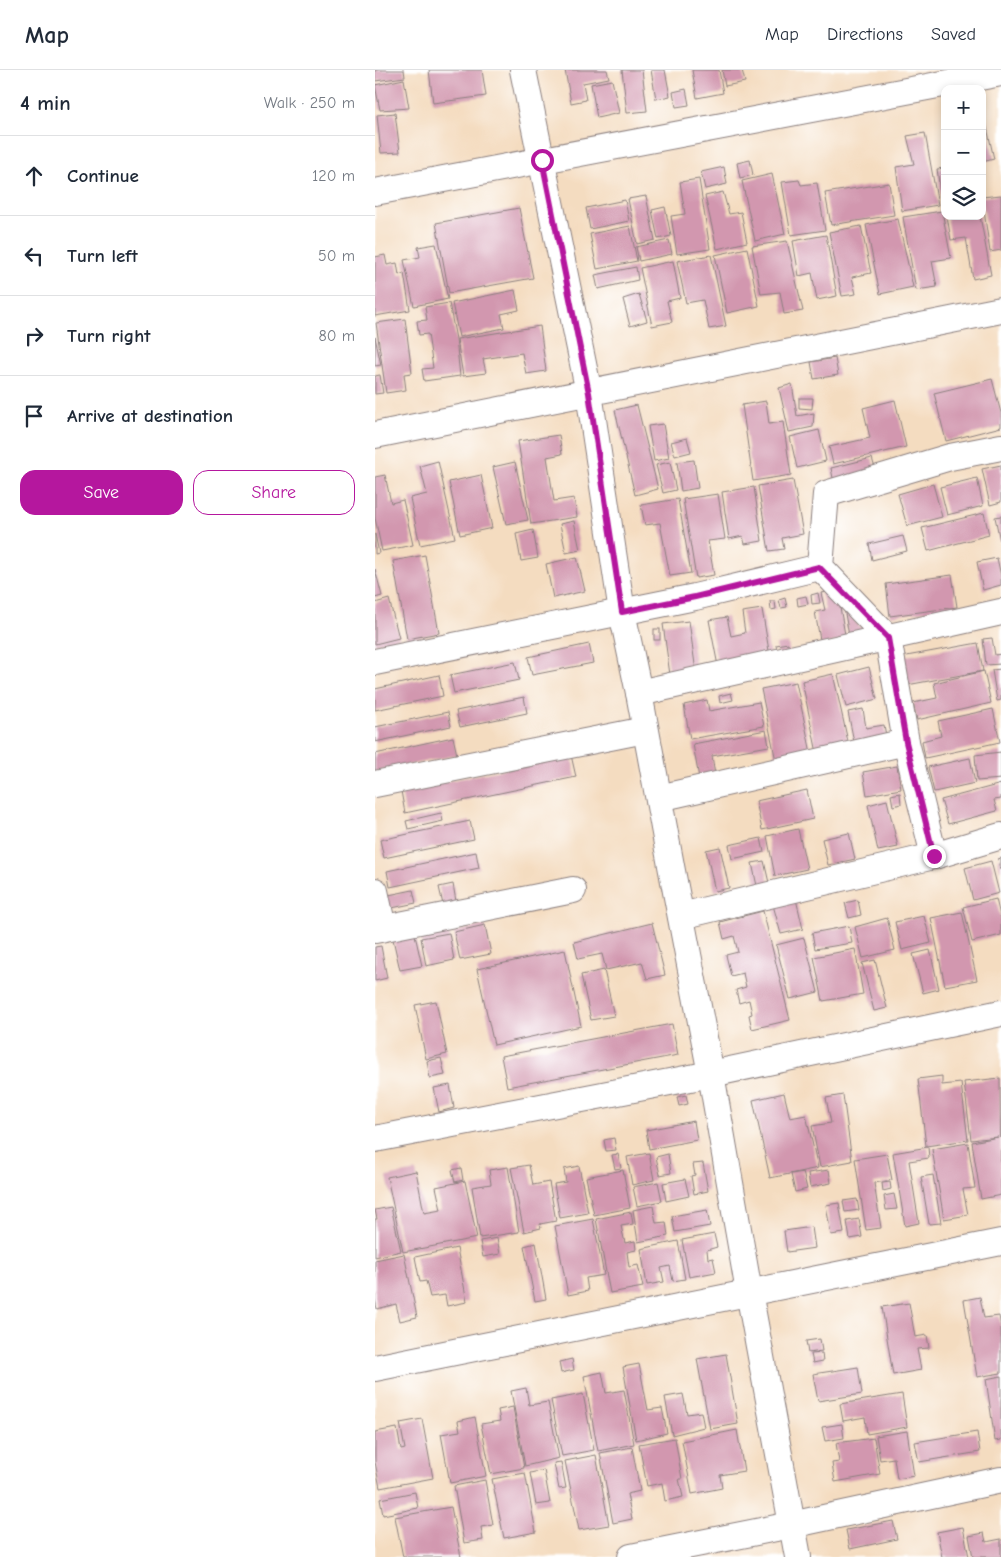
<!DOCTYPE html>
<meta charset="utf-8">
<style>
:root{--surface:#fff;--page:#f2f2f3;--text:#1f2937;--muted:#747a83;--line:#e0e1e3;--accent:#b5179e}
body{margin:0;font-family:"Comic Neue",sans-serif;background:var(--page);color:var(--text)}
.controls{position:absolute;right:15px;top:15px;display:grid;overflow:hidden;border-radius:10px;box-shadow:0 2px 8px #0003}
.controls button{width:45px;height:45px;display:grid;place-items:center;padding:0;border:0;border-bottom:1px solid var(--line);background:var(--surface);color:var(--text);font:25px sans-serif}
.stop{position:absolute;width:15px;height:15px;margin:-11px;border:4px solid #b5179e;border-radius:50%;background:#fff}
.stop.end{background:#b5179e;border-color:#fff;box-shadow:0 1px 5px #0008}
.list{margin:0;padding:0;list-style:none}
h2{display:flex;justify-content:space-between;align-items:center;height:65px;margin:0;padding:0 20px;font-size:21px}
h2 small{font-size:16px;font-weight:400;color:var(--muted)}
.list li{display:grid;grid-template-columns:32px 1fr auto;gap:15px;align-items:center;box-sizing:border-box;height:80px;padding:0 20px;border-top:1px solid var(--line)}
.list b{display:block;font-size:19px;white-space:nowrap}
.list em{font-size:16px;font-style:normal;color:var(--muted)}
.actions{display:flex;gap:10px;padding:15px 20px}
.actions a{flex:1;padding:11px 0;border:1px solid var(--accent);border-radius:15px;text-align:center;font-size:18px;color:var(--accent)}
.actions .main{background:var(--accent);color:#fff}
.icon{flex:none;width:28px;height:28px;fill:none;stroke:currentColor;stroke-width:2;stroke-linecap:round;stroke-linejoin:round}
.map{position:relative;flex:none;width:626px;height:1487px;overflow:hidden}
header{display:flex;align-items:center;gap:30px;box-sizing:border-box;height:70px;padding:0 25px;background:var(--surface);border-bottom:1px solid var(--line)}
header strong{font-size:24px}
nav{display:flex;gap:28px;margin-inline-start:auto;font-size:18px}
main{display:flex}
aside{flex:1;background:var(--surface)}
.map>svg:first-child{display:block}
.building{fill:#d297af}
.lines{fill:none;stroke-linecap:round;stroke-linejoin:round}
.street-casing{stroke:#8b7f7e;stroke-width:28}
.street{stroke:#fff;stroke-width:26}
.route{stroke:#b5179e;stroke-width:6}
</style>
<header>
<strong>Map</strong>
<nav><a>Map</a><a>Directions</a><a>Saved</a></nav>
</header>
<main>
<aside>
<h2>4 min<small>Walk · 250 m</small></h2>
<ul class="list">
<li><svg class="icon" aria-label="ahead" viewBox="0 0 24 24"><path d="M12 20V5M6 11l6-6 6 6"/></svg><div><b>Continue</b></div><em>120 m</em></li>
<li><svg class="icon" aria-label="left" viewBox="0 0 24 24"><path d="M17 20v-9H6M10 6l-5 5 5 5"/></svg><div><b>Turn left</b></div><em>50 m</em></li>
<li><svg class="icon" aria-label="right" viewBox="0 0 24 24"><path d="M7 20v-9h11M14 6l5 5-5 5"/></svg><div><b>Turn right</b></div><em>80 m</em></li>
<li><svg class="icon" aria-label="arrive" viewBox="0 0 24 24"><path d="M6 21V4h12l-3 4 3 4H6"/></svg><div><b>Arrive at destination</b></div></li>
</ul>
<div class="actions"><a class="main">Save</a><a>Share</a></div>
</aside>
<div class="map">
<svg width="626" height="1487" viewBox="0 0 626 1487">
<rect width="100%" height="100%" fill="#fff"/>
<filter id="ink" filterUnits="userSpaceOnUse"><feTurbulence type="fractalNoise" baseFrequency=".02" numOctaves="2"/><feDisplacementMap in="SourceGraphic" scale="10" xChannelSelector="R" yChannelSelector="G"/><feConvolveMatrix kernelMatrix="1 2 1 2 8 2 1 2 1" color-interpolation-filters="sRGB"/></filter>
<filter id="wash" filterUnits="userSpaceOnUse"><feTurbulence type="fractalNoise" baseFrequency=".0096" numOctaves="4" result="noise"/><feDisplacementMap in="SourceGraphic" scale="20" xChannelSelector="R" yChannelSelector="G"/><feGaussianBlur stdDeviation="1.12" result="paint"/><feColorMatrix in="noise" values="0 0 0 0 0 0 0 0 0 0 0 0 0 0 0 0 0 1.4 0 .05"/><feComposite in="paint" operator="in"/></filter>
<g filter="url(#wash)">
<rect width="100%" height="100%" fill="#f4dcc0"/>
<g id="blocks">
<g class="building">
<path d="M0,0H29L30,7L0,11Z"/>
<path d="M54,0H107L111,26L58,33Z"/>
<path d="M190,0H232L234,8L208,13L211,30L196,33Z"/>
<path d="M247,0H267L272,41L252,43Z"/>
<path d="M276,0H290L295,26L281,29Z"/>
<path d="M317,0H344L348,23L322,28Z"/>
<path d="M347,0H367L370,12L350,16Z"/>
<path d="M29,9L34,38L5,40L0,15Z"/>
<path d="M237,10L244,43L222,48L216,14Z"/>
<path d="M311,19L314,35L301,37L298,22Z"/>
<path d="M20,43L25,82L6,83L2,45Z"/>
<path d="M611,53L619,89L607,92V54Z"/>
<path d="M550,63L563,135L527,141L521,97L539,94L532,66Z"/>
<path d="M375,90L378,105L365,108L362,93Z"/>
<path d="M349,97L352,114L330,119L326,102Z"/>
<path d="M570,98V133H567L562,99Z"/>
<path d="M397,104L410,164L380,171L367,111Z"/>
<path d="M324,109L335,179L302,184L296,146L310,144L305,112Z"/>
<path d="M424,110L426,115L442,113L450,160L416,165L407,112Z"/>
<path d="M514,113L519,145L456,155L450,123Z"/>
<path d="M348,122L354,144L366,142L372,172L342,179L330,126Z"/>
<path d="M626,125V180L615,182L607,127Z"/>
<path d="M271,126L280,170L262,174L253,129Z"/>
<path d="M250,130L254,151L215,159L211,138Z"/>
<path d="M290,137L296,166L283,169L277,140Z"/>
<path d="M144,138L158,208L74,223L61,153Z"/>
<path d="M567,141L576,188L557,191L562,217L541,220L528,147Z"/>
<path d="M572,146H605L616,205L598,209L591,168L576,170Z"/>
<path d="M523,149L538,217L505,224L491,155Z"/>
<path d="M255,156L262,191L222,199L215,164Z"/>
<path d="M486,156L496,203L477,207L481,224L467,226L454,162Z"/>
<path d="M451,165L462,226L442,230L437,203L424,206L418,171Z"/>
<path d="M294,170L297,184L264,191L261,177Z"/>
<path d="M412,171L428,241L409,244L405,222L386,224L377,176Z"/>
<path d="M61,174L73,229L39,236L29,190L45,187L43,177Z"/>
<path d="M372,178L384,236L352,243L340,185Z"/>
<path d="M10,185L12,195L22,193L24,205L29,203L35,240L0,246V187Z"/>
<path d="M336,185L351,256L334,259L328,230L311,233L302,191Z"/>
<path d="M298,191L305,228L292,231L297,252L277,256L265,198Z"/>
<path d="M261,197L263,210L223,219L220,205Z"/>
<path d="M140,220L144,240L126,244L129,258L84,267L77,233Z"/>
<path d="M264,224L272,251L255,256L248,229Z"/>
<path d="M74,233L81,269L85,306L49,311L47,299L58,298L53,264L44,265L42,251L52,250L50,237Z"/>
<path d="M30,249L37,303L29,304L31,320L11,323L1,253Z"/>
<path d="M165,256L171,301L151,304L147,283L108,289L111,303L88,306L82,269Z"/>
<path d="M0,267L6,295L0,296Z"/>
<path d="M460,288L463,305L439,309L436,292Z"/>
<path d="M5,305L8,323L0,324V306Z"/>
<path d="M617,309L626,343V357L571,371L559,323Z"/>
<path d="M417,314L422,346L439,343L438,357L414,362L404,318Z"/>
<path d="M424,328H438L437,339L424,338Z"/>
<path d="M520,330L531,377L458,394L454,377L495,368L488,338Z"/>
<path d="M391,331L394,354L408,352L416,405L378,411L367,335Z"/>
<path d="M262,335L283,419L260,425L240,340Z"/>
<path d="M288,354L294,388L279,391L273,356Z"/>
<path d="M444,360L451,391L422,398L415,367Z"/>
<path d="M184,365L187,384L172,387L179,431L199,428L202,447L156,454L143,371Z"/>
<path d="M312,368L316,382L300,386L296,372Z"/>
<path d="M497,388L501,402L459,413L456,398Z"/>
<path d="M319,390L323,418L306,421L302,392Z"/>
<path d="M63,391L80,468L45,475L35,428L52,424L45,396Z"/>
<path d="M140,392L153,450L131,454L118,397Z"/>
<path d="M295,392L301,420L288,423L281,395Z"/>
<path d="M626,395V432L615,435L607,399Z"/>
<path d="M10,405L16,433L28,430L38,475L7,481L0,448V407Z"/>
<path d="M106,405L117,458L85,465L74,412Z"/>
<path d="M602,408L608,436L572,445L565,417Z"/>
<path d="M418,410L428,464L407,468L409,479L394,481L383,416Z"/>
<path d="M558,414L567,447L532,456L523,424Z"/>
<path d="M379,417L387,471L370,474L368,466L354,469L347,422Z"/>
<path d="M343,424L350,469L333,471L339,505L321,508L308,429Z"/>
<path d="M303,429L316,503L295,506L285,453L270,455L266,435Z"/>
<path d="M609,443L614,465L553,481L547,458Z"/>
<path d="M626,446V471H625L620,447Z"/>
<path d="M199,451L205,480L191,483L185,454Z"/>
<path d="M158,460L163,488L146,491L141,464Z"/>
<path d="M0,464L4,483L0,484Z"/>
<path d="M528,466L532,481L497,490L494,474Z"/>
<path d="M50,485L64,563L32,569L18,491Z"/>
<path d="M202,487L210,521L178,528L171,494Z"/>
<path d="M622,488L626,506V515L608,520L602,492Z"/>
<path d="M0,499L7,526L0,528Z"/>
<path d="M577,505L582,537L515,546L511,514Z"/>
<path d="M462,521L471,570L446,575L440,542L450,540L446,523Z"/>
<path d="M443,523L445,533L437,534L436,525Z"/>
<path d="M431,526L433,534L423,536L422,528Z"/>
<path d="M410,528L412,537L406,538L404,530Z"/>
<path d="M14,529L24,568L0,574V533Z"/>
<path d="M395,531H400L401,539L396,540Z"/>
<path d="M469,538L490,563L474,566Z"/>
<path d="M387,539L395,587L343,596L334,550L352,547L356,566L370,563L367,542Z"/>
<path d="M314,551L321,602L295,605L288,554Z"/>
<rect x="279" y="559" width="6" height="11"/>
<path d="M617,568L620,585L626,584V594L611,595L608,569Z"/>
<path d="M413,573L415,584L403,586L401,575Z"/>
<path d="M603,573L608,601L532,615L526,587Z"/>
<path d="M214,574L218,593L157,605L153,587Z"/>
<path d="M140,592L144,610L79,623L75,605Z"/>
<path d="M494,597L502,629L471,637L463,605Z"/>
<path d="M626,599V630L622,631L617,600Z"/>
<path d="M609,601L616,633L542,650L538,633L562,628L559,613Z"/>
<path d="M458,604L474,676L442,683L427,611Z"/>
<path d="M64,605L68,626L0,640V619Z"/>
<path d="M421,612L436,683L401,691L386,619Z"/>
<path d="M356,623L358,630L345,633L344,626Z"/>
<path d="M149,627L152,643L85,657L81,641Z"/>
<path d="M332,630L334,641L384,632L389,656L315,669L309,635Z"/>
<path d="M488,639L491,658L509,655L512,671L480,677L473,642Z"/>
<path d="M618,639L625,672L550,688L547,671L566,666L563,651Z"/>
<path d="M73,642L76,656L0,672V657Z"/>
<path d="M391,660L394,676L337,686L340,705L324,708L318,674Z"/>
<path d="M78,667L82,685L0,702V684Z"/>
<path d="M626,682V709L602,711L600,685Z"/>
<path d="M196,685L201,707L30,743L26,721Z"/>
<path d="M595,688L600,713L559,722L553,697Z"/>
<path d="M522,696L526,719L492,725L488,702Z"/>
<path d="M626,714V729L619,730L622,741L573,754L566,730Z"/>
<path d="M432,720L438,749L387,760L381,731Z"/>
<path d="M525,723L526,734L518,736L516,725Z"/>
<path d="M512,730L523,777L503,781L493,735Z"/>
<path d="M66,743L68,751L33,759L31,751Z"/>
<path d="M95,751L99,769L9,788L5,770Z"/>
<path d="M423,759L432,799L400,806L392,766Z"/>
<path d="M474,763L480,789L453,795L447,769Z"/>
<path d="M386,768L389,782L357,789L354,775Z"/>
<path d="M345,777L354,818L340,821L331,780Z"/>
<path d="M101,782L104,798L15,817L12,801Z"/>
<path d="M626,788V800H625L623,789Z"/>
<path d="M389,791L394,813L382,816L377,793Z"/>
<path d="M616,791L624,823L598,830L590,798Z"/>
<path d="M78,814L82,837L69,839L64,817Z"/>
<path d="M38,820L41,833L12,839L9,826Z"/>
<path d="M421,829L428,859L406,864L398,835Z"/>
<path d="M621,829L626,850V865L597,872L588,837Z"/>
<path d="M483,830L486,845L474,848L470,833Z"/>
<path d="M388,841L415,950L377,959L374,945L377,944L374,930L364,933L361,920L371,917L368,903L356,906L351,885L363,882L359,866L349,869L345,852Z"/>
<path d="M587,842L602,910L570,916L556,848Z"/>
<path d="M549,846L556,873L527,880L520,852Z"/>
<path d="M512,848L520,880L488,888L480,857Z"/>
<path d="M277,853L290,905L272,909L267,892L231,900L227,884L203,889L199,872Z"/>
<path d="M110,855L116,884L85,890L79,862Z"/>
<path d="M474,856L477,873L440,879L437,863Z"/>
<path d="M74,863L79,890L51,896L46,868Z"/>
<path d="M40,865L47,896L25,900L18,869Z"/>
<path d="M429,868L443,922L415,929L401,875Z"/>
<path d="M6,876L12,908L0,911V877Z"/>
<path d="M480,879L488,924L448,931L439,887Z"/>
<path d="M190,880L206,956L119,975L102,899Z"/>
<path d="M555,880L564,919L548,923L538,884Z"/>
<path d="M500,890L512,938L499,941L487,893Z"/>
<path d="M229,900L239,946L216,950L206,905Z"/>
<path d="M61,931L72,984L51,989L40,935Z"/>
<path d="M297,954L303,985L132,1017L126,986Z"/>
<path d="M66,988L70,1005L55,1008L52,991Z"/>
<path d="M567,1006V1015L586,1013L593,1070L551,1076L543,1009Z"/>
<path d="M625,1008L626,1125L606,1129L597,1072L623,1067L596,1070L589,1012Z"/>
<path d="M75,1015L79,1038L64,1042L59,1018Z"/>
<path d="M409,1023L415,1048L431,1045L443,1098L395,1108L378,1030Z"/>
<path d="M311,1025L313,1034L304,1036L302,1027Z"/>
<path d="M468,1025L477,1091L445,1097L437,1056L456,1053L451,1028Z"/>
<path d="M319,1051L322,1070L274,1079L271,1060Z"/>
<path d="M239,1068L241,1080L231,1081L229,1070Z"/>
<path d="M593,1073L600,1118L588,1119L593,1145L569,1149L557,1079Z"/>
<path d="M553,1077L554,1088L534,1091L544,1153L530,1156L518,1083Z"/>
<path d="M274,1083L279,1110L257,1115L252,1087Z"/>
<path d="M243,1084L246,1098L240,1099L237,1085Z"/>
<path d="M293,1084L296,1103L285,1105L281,1087Z"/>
<path d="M512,1084L517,1110L499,1113L506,1158L491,1160L480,1089Z"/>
<path d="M328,1093L333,1121L319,1124L316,1106L320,1105L318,1094Z"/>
<path d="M154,1095L158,1115L174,1112L181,1151L165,1154L166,1158L149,1162L136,1098Z"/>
<path d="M204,1096L213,1143L185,1148L179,1114L191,1112L189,1099Z"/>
<path d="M133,1097L144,1162L105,1168L97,1117L116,1114L114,1100Z"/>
<path d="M86,1098L88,1110L80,1112L77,1100Z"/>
<path d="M248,1100L255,1138L219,1145L211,1107Z"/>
<path d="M454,1100L456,1113L435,1117L433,1103Z"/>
<path d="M41,1101L49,1143L66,1140L61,1117L90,1111L102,1168L28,1182L12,1107Z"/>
<path d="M428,1102L432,1119L420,1122L416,1104Z"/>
<path d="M558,1105L566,1153L554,1154L546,1107Z"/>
<path d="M310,1109L314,1126L291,1131L288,1113Z"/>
<path d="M283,1112L287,1131L262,1136L258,1117Z"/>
<path d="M515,1112L516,1119L508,1121L507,1113Z"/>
<path d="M519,1124L522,1139L511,1140L509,1126Z"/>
<path d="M482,1129L484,1140L470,1142L468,1131Z"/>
<path d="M464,1133L469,1163L456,1165L451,1135Z"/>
<path d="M278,1136L281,1153L291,1152L293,1166L263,1172L258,1140Z"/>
<path d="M16,1137L26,1181L0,1187V1149H2L0,1140Z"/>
<path d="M332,1140L335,1156L300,1162L297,1146Z"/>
<path d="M256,1142L258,1154L246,1156L250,1173L260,1171L261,1180L252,1182L254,1197L263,1195L268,1217L235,1223L221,1149Z"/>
<path d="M218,1149L229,1205L211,1208L213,1221L193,1225L180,1156Z"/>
<path d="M484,1149L487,1167L475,1169L472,1151Z"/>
<path d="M437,1157L440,1178L412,1182L409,1161Z"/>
<path d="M339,1164L342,1177L332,1180L333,1189L338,1188L341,1202L314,1207L307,1170Z"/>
<path d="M122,1168L125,1184L108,1187L105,1171Z"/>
<path d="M303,1171L310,1209L298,1211L295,1196L286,1198L289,1212L272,1215L266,1179Z"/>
<path d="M161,1173L171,1229L160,1231L149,1176Z"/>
<path d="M82,1178L92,1232L72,1236L70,1225L55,1227L51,1211L45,1212L40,1187Z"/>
<path d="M29,1184L42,1247L25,1251L21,1234L2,1239L0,1229V1190Z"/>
<path d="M605,1227L609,1248L624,1246L626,1257V1303L602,1307L589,1230Z"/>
<path d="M534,1233L540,1267L552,1265L554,1278L542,1279L546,1300L518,1305L507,1237Z"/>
<path d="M445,1269L447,1281L433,1283L431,1271Z"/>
<path d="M447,1283L448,1291L438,1293L436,1284Z"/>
<path d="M351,1284L363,1354L335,1359L322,1289Z"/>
<path d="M197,1289L199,1300L186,1303L184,1292Z"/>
<path d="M264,1294L273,1340L287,1338L292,1363L261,1370L248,1297Z"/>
<path d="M483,1297L487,1324L443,1331L438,1304Z"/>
<path d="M227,1302L231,1323L249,1320L259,1374L223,1381L209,1306Z"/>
<path d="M626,1306V1370L620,1371L611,1309Z"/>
<path d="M151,1318L154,1335L173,1332L184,1388L150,1396L136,1321Z"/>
<path d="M208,1324L219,1380L187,1386L176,1330Z"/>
<path d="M308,1324L312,1344L326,1342L329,1357L297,1365L290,1327Z"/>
<path d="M527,1324L532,1357L492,1364L490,1347L468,1351L465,1334Z"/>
<path d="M138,1337L149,1398L116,1404L106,1354L125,1351L123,1340Z"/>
<path d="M100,1347L111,1406L75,1413L66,1364L85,1361L83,1351Z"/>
<path d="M47,1349L58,1408L5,1418L0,1392V1362L22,1358L26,1380L30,1379L25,1353Z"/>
<path d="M467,1354L469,1368L450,1371L447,1357Z"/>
<path d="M362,1360L369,1401L345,1405L347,1418L317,1424L307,1371Z"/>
<path d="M532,1361L539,1406L522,1409L519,1388L505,1390L501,1366Z"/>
<path d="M602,1362L605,1382L544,1392L540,1372Z"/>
<path d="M300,1368L307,1409H304L308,1427L290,1431L287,1413L272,1416L264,1374Z"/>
<path d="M499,1368L505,1404L460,1412L457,1393L464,1392L461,1373Z"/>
<path d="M257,1377L265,1421L252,1424L257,1449L238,1453L225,1383Z"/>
<path d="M221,1385L234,1455L204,1460L190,1391Z"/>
<path d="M186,1392L191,1418L184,1419L179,1393Z"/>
<path d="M169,1400L175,1433L161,1435L155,1403Z"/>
<path d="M150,1403L161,1462L129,1468L117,1409Z"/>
<path d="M110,1410L118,1455L106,1457L108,1470L89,1473L79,1416Z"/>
<path d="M40,1422L43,1438L8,1445L5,1429Z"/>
<path d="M76,1437L86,1487H28L20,1447Z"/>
<path d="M518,1451L522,1469L475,1479L471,1460Z"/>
<path d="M588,1457L594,1487H567L562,1462Z"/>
<path d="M609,1463L611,1472L626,1469V1487H598L594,1466Z"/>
</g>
</g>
</g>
<g filter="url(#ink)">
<use href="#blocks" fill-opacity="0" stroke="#8b7f7e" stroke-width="1"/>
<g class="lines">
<g class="street-casing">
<g id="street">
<path d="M148,0L214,323L247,542L264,623L297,801L336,1004L374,1222L423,1487"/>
<path d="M0,122L626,3"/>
<path d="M0,365L626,240"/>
<path d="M0,592L320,527L445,497"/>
<path d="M264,623L626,542"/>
<path d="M0,714L270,660"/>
<path d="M284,728L531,672"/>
<path d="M559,786L531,672L513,568L445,497L451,424L575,387L626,377"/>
<path d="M0,821L8,858"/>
<path d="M306,846L559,786L626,766"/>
<path d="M0,860L198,820"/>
<path d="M0,1069L336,1004L626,943"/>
<path d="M0,1298L626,1172"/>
<path d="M256,1487L416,1455L626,1410"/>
</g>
</g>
<use href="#street" class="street"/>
</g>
</g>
<g class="lines" filter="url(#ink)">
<path class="route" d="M167,90L214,323L247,542L320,527L444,497L513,568L531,672L559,786"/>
</g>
</svg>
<div class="controls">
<button>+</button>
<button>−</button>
<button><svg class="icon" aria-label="layers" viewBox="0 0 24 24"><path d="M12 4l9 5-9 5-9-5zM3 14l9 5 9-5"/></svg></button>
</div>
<div class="stop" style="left:167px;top:90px"></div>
<div class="stop end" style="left:559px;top:786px"></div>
</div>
</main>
